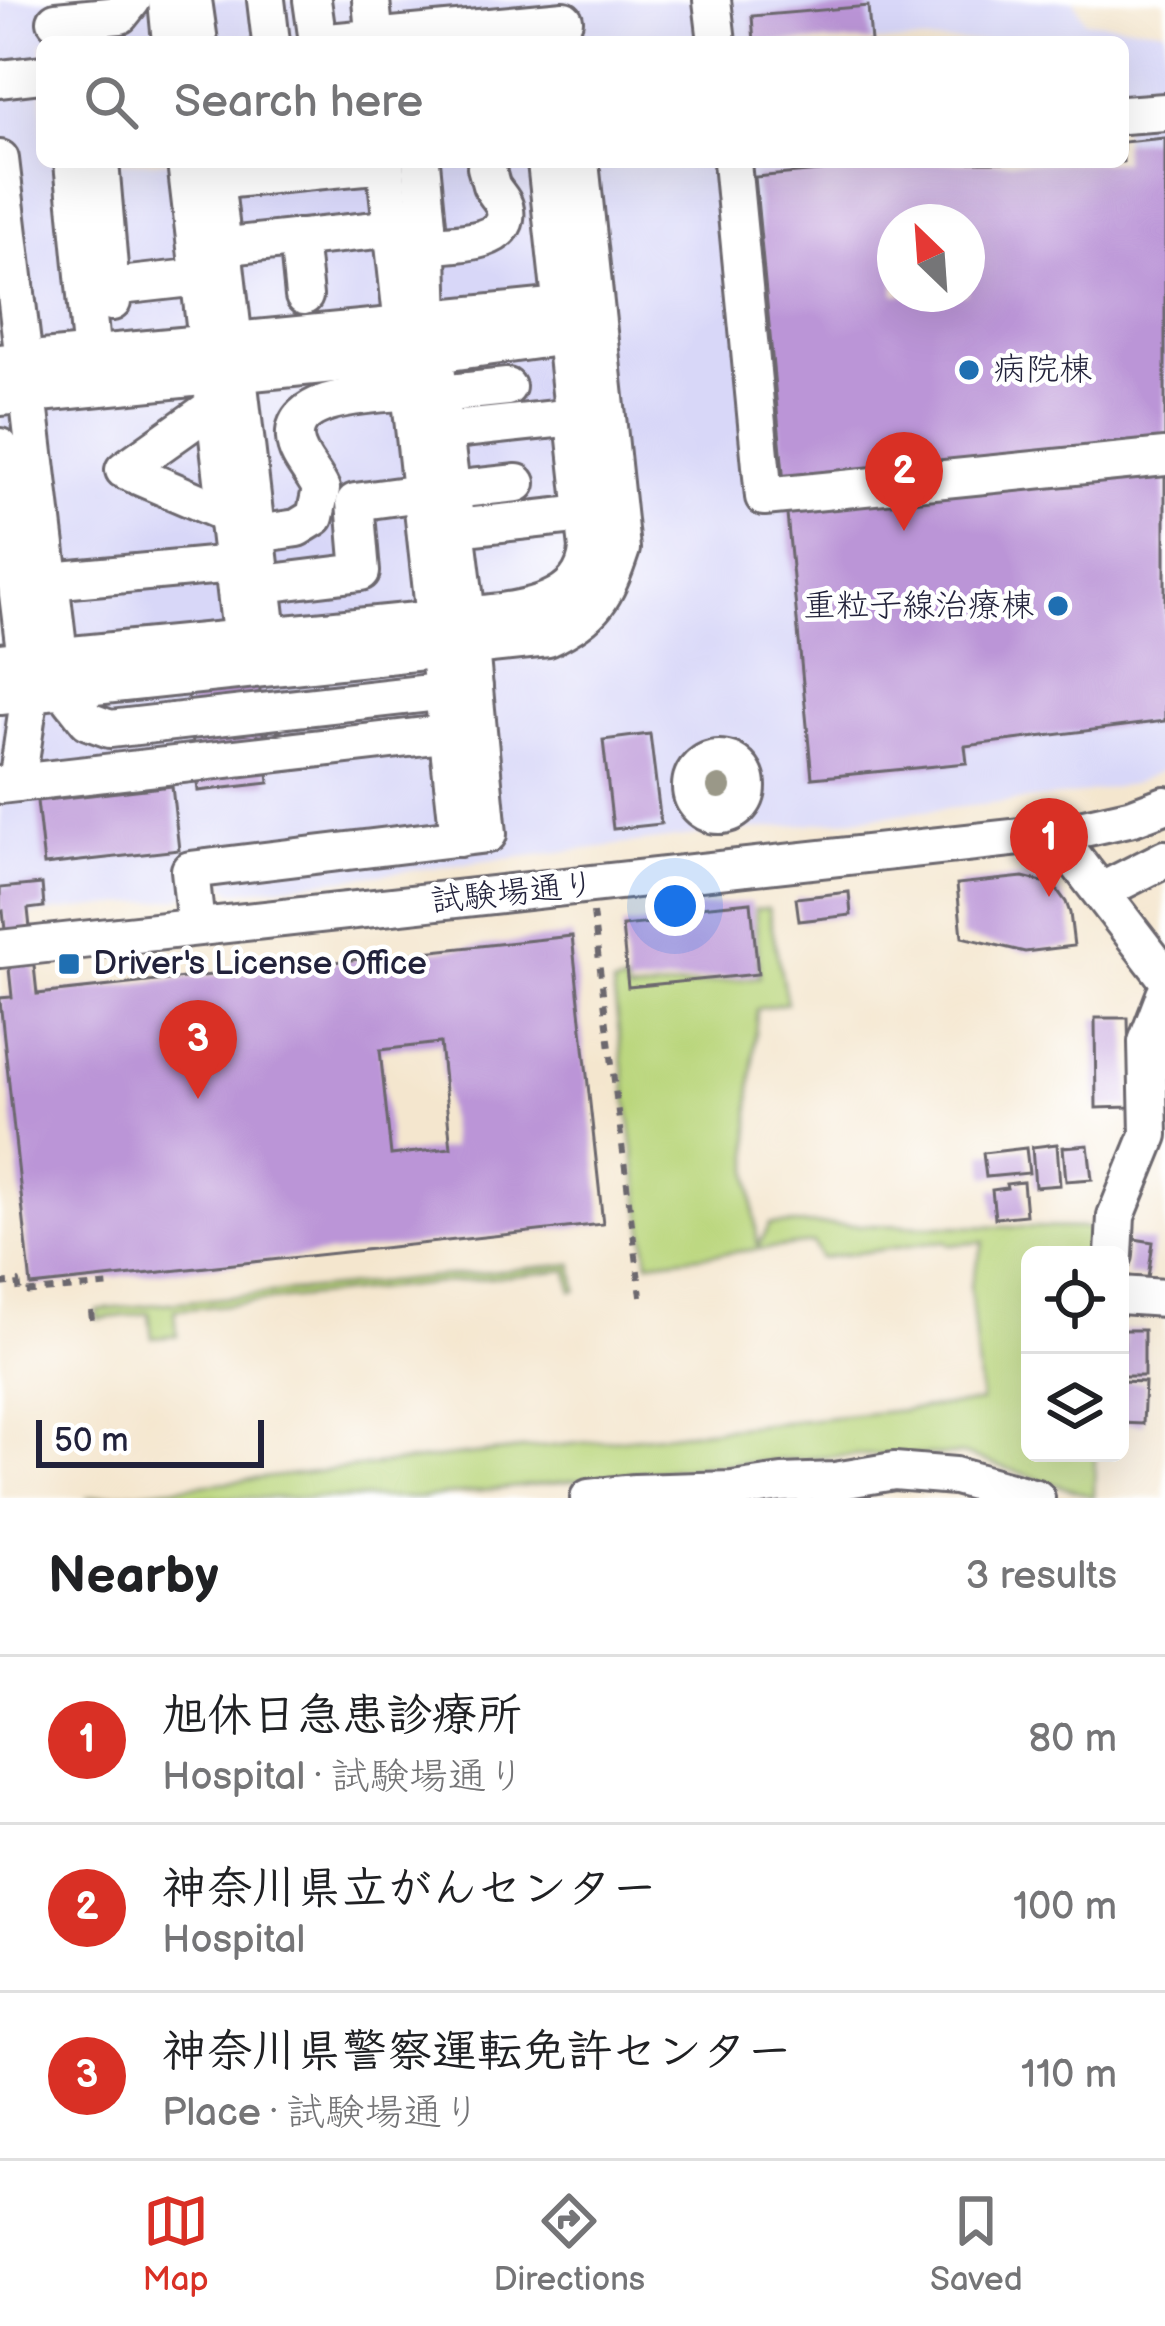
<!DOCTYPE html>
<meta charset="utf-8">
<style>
:root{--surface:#fff;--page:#f6f6f6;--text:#202124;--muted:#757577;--line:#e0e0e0;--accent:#d93025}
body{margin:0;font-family:"Balsamiq Sans","Klee One",sans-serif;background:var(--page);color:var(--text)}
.controls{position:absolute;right:36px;bottom:36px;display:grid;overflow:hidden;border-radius:18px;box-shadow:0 12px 48px #0002}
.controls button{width:108px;height:108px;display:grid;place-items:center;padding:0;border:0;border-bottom:3px solid var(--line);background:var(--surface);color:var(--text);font:60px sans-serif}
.compass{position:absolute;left:877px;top:204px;width:108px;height:108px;border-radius:50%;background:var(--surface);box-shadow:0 12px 48px #0002;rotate:335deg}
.scale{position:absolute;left:36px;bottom:30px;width:228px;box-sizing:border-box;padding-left:12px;border:6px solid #22223b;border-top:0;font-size:33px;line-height:42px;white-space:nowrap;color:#22223b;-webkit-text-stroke:9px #fff;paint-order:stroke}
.you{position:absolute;left:675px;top:906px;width:42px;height:42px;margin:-30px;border:9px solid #fff;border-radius:50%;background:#1a73e8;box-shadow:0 0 0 18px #1a73e833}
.badge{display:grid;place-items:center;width:78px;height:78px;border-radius:50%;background:var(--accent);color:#fff;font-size:39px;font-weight:700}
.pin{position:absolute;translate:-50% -99px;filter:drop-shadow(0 3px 6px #0008)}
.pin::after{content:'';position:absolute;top:63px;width:42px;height:36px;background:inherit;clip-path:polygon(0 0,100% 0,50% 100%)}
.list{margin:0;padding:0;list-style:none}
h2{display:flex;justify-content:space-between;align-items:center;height:156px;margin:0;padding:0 48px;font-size:51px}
h2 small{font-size:39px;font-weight:400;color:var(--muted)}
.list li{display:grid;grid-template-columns:78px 1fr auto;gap:36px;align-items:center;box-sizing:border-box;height:168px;padding:0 48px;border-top:3px solid var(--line)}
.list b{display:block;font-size:45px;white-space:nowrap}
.list p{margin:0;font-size:39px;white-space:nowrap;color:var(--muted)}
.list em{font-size:39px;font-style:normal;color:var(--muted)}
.icon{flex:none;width:66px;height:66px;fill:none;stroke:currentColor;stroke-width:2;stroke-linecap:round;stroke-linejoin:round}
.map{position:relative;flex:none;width:1165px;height:1498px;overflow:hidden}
.search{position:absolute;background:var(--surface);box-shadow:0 12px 48px #0002;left:36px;right:36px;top:36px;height:132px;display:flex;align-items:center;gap:30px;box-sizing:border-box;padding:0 42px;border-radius:18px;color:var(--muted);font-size:45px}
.sheet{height:660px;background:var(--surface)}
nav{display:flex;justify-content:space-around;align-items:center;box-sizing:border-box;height:168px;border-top:3px solid var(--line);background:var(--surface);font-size:33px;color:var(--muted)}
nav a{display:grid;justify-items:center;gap:6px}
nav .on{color:var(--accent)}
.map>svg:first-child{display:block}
.built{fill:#d8d7f8;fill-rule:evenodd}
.green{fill:#bad67c;stroke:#6e7c5c;stroke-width:3}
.building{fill:#bb95d7;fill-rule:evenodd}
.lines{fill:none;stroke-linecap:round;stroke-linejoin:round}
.minor-casing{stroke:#6c676e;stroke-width:42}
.path{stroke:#6c676e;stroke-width:6;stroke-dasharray:9 9;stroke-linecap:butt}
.minor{stroke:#fff;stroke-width:36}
.tree{fill:#9a9888}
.poi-dot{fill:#1f6fb2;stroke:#fff;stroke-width:4.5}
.labels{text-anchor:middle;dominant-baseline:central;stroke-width:9;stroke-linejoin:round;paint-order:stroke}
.poi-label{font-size:33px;fill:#22223b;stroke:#fff;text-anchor:start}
.street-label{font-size:33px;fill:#22223b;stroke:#fff}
</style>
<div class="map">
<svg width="1165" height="1498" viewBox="0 0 1165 1498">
<rect width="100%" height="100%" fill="#fff"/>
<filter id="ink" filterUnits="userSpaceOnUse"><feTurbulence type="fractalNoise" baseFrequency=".00833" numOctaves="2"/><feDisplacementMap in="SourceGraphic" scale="24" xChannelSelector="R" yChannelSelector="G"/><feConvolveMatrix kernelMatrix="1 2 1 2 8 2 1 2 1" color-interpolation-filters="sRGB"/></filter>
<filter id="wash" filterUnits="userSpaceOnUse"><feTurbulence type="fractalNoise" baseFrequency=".004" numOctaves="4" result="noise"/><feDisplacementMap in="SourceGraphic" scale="48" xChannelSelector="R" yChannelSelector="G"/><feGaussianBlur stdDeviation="2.7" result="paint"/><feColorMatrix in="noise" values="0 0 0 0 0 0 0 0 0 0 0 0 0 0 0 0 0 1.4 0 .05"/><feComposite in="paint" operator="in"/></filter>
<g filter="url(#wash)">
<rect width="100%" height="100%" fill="#f4e6ce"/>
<path class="built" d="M0,0H1074L1085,21L1165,29V769L1132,784L1073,795L676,838L233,892L226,886L225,876L177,899L0,917ZM42,42H1123V162H42ZM895,222H967V294H895Z"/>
<g class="green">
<path d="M768,908L787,1003L757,1009L750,1103V1175L758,1247L770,1224L1086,1228L1099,1239V1255H1030V1453H1095L1094,1497L966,1455H858L698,1466L421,1498H86L456,1456L981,1402L970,1285L984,1242L949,1245L945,1241L820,1258L813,1243L648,1262L613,986L625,983L628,993L760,977L755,909Z"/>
<path d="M573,1264L577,1290L572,1291L568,1270L175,1310L177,1336L152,1338L149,1313L98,1319L97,1310Z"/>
</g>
<g id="blocks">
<g class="building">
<path d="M868,6L871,42H754L752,16Z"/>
<path d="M1165,138V721L965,746L967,763L812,778L755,177L913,162H1123V142ZM895,222H967V294H895Z"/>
<path d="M259,681L269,783L198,791L187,689Z"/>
<path d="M650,734L661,824L613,829L603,740Z"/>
<path d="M172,786L179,850L44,865L37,801Z"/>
<path d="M1023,877L1046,883L1058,891L1066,902L1070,913L1074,946L1025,952L962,937L957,884Z"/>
<path d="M42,884L44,907L28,909L37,994L572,936L603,1224L31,1286L0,1001V998L12,997L3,911L0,912V888ZM440,1043L451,1148L391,1155L380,1050Z"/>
<path d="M849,892L851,915L799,921L796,898Z"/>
<path d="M751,902L758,974L628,987L622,926L671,921L669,910Z"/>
<path d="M1095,1018H1128L1130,1107L1096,1108Z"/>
<path d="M1057,1144L1060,1185L1035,1187L1032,1147Z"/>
<path d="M1088,1145L1092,1179L1066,1181L1063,1147Z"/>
<path d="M1026,1148L1029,1173L986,1177L983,1153Z"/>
<path d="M1023,1182L1026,1215L995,1218L992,1190L1007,1188L1006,1184Z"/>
<path d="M1128,1238L1153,1242L1148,1278L1128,1276Z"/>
<path d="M1124,1330H1144V1376H1120V1349H1124Z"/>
<path d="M1120,1381L1145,1382L1143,1424L1120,1423Z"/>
</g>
</g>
</g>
<g filter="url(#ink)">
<use href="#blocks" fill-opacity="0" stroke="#6c676e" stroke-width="3"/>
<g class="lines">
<g class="minor-casing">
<g id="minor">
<path d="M167,0L171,42"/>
<path d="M193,0L199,42"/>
<path d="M266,0L271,42"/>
<path d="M312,0L318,42"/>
<path d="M371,0L375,42"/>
<path d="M712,0L717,42"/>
<path d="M56,21L120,15L132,0"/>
<path d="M328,42L564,20"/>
<path d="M0,79L42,74"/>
<path d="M1123,115L1165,112"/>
<path d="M0,159L63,689L88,721L110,729L474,688"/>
<path d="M73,162L94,378"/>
<path d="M100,162L112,302"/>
<path d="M186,162L244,660"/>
<path d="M213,162L271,659"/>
<path d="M385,162L459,838"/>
<path d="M732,162L764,497L1165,457"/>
<path d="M192,183L385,164"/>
<path d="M298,238L304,296"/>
<path d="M428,245C450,243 511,245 505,210C504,200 495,194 491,185C490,181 487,171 486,167L489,162"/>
<path d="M200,249L414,226"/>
<path d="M111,287L200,277"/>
<path d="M0,363L403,325L430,319L581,304"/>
<path d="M440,394L507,387"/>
<path d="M0,397L435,354L587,333"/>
<path d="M214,406L124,470L227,514"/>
<path d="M444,431L574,417"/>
<path d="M0,447L30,692L17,783"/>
<path d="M451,490L517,483"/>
<path d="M456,528L584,514"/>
<path d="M257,534L297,528L315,517L321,489C314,472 296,457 295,438C291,393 379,395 410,391"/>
<path d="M50,581L233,564"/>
<path d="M263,584L361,572L355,502L421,493"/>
<path d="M0,662L467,616C512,610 583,609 588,549L546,162"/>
<path d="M0,696L548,638C595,616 605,597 621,549L580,162"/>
<circle cx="719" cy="787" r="28"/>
<path d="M0,785L469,731"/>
<path d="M1055,833L1165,976"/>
<path d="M1102,891L1165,859"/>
<path d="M196,927L190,870L488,834L467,616L430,319L427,224L421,162"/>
<path d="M0,949L1066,832L1133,817L1165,805"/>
<path d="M1114,1255L1116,1216L1149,1135L1147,1042L1165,995"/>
<path d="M1120,1295L1165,1298"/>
<path d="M589,1498L635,1493L732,1490L782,1483L835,1481L894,1471L955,1476L1036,1498"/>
</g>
</g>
<g class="path">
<path d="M593,913L641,1296"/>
<path d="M0,1284L18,1282L20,1293L113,1285"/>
<path d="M91,1311L92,1320"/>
</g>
<use href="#minor" class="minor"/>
</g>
<circle class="tree" cx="719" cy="787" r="12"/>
</g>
<g class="poi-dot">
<circle cx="969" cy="370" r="12"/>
<circle cx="1058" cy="606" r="12"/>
<rect x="57" y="952" width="24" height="24" rx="6"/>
</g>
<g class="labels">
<g class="poi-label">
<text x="993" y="370">病院棟</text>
<text x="1034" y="606" text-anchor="end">重粒子線治療棟</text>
<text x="93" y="964">Driver's License Office</text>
</g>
<g class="street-label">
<text transform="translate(513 893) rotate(-6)">試験場通り</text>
</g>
</g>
</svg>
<div class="controls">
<button><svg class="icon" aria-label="locate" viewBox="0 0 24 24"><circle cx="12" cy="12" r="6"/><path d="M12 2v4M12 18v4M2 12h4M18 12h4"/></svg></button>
<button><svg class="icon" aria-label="layers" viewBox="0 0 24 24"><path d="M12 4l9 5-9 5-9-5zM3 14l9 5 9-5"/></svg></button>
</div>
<svg class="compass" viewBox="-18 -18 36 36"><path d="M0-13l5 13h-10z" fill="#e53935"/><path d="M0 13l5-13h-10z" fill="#757577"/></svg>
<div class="scale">50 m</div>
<div class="you"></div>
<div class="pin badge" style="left:1049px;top:897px">1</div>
<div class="pin badge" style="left:904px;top:531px">2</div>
<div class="pin badge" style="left:198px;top:1099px">3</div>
<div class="search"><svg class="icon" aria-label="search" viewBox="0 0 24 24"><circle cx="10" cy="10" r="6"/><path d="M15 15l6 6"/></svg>Search here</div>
</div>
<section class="sheet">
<h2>Nearby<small>3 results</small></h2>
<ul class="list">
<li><span class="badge">1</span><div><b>旭休日急患診療所</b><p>Hospital · 試験場通り</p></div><em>80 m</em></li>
<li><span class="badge">2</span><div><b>神奈川県立がんセンター</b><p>Hospital</p></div><em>100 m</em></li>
<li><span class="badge">3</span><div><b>神奈川県警察運転免許センター</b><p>Place · 試験場通り</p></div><em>110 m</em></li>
</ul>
</section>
<nav>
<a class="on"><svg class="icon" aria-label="map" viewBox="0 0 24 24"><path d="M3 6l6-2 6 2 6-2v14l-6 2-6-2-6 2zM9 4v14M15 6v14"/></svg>Map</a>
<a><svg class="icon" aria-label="directions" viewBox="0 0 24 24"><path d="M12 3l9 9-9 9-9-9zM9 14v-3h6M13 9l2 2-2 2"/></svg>Directions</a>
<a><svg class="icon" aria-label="saved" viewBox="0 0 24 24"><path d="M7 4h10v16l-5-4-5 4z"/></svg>Saved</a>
</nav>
